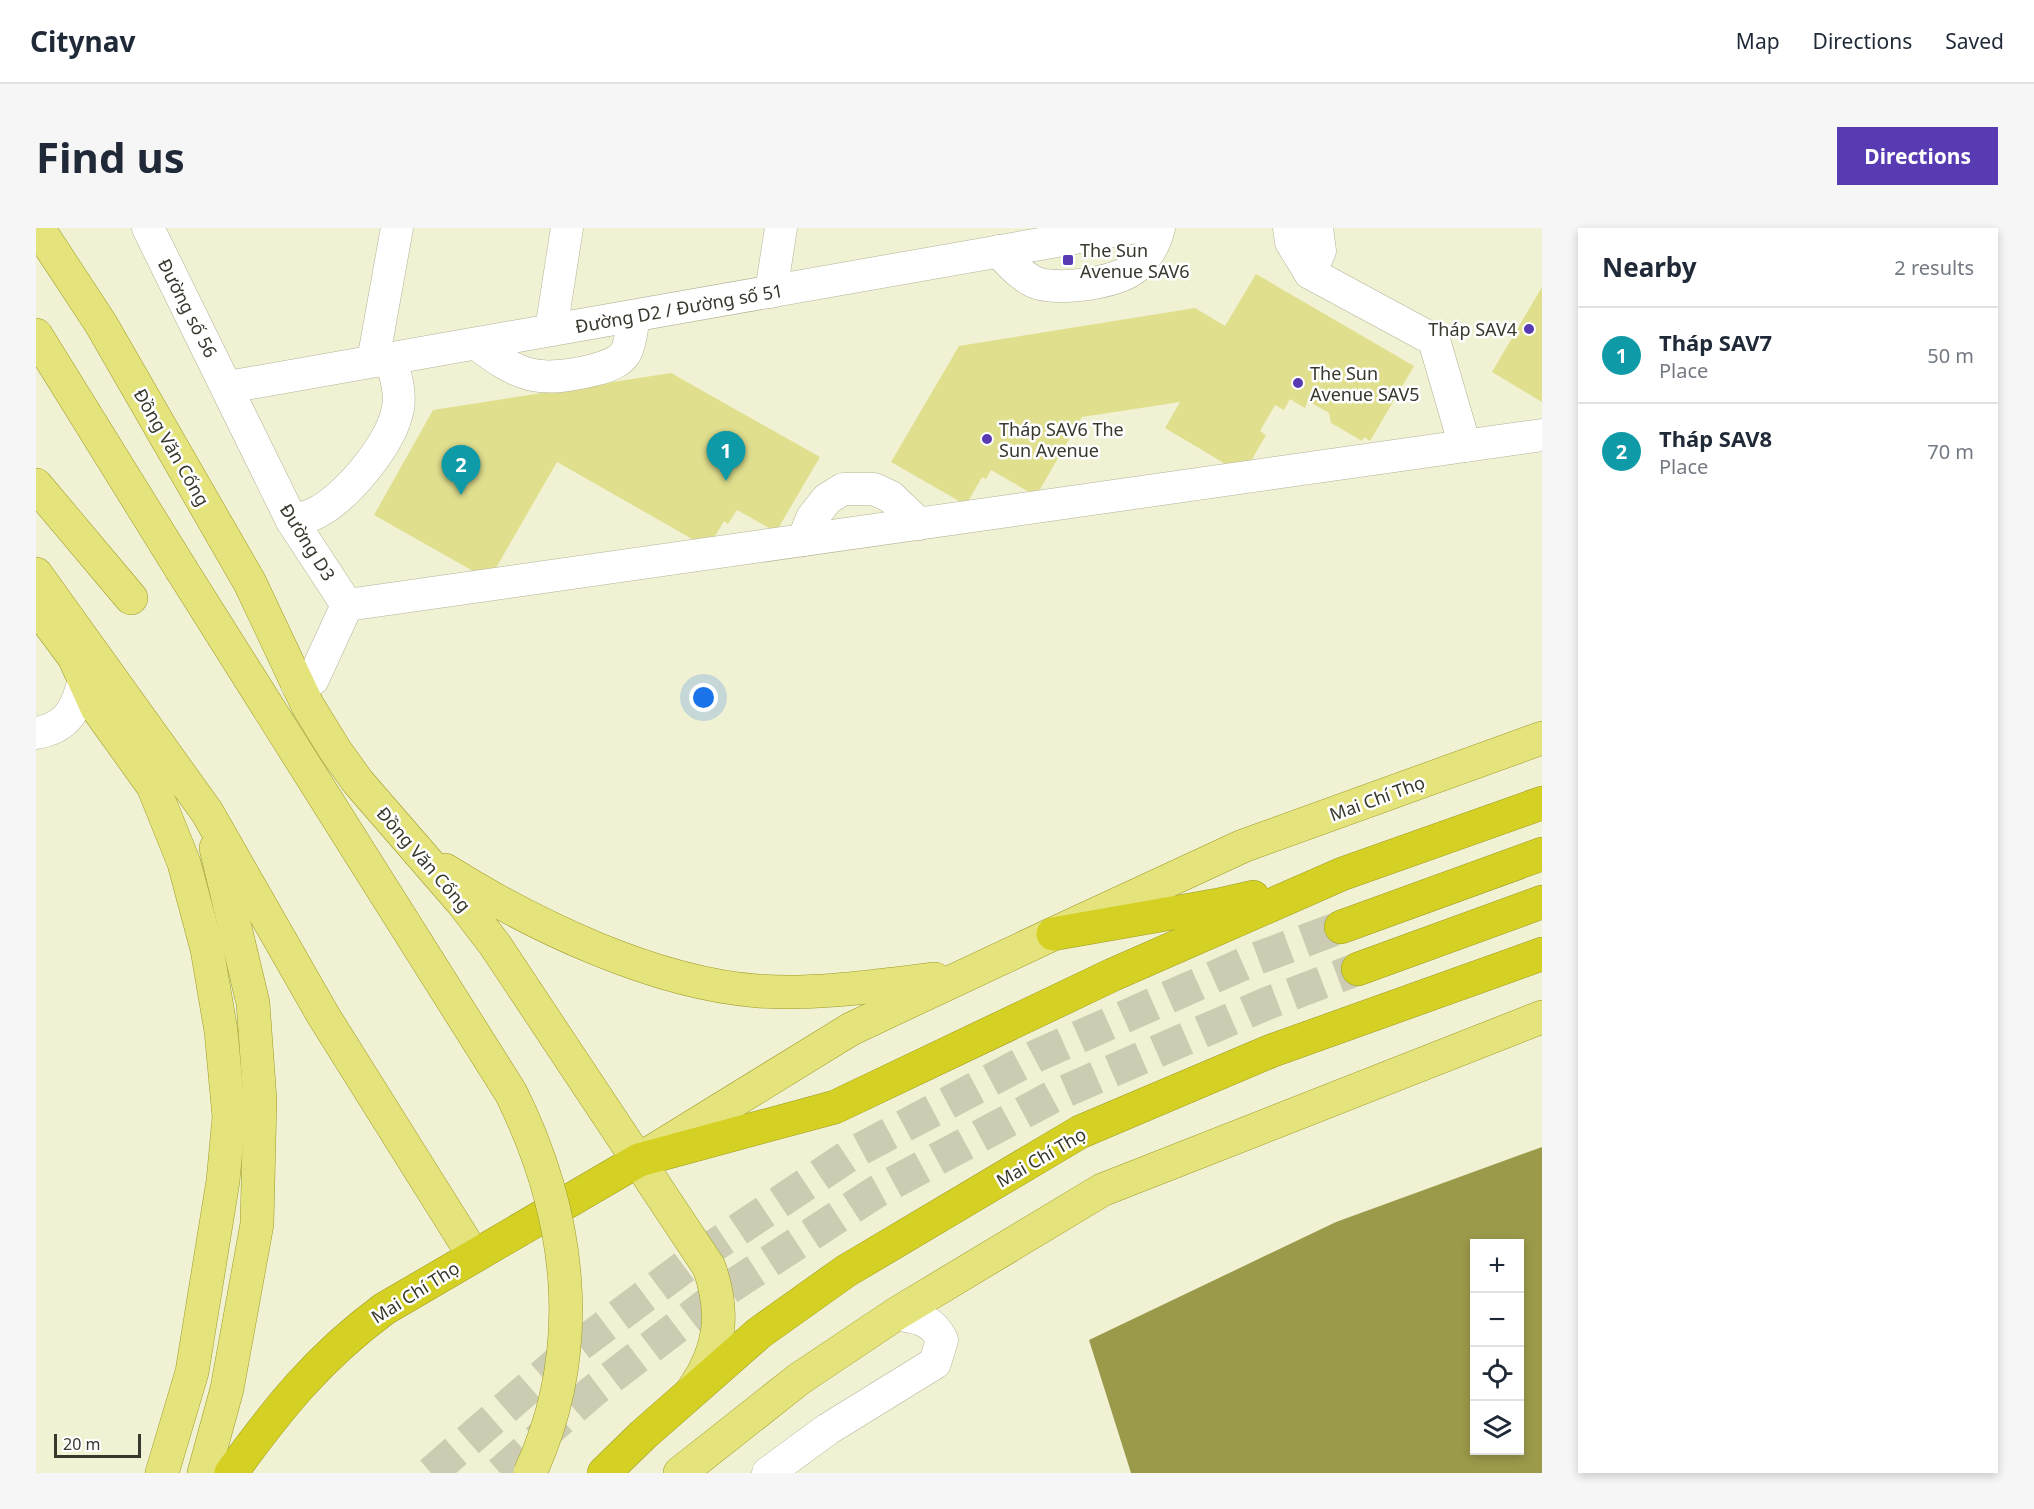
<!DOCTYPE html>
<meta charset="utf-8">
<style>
:root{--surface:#fff;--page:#f6f6f7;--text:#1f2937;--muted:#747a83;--line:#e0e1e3;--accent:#583bb3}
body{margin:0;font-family:"Noto Sans",sans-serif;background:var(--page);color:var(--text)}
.controls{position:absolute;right:18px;bottom:18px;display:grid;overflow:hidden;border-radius:0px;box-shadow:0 3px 9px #0003}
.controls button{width:54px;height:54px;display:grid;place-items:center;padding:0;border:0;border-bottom:2px solid var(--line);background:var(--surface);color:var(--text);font:30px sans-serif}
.scale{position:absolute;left:18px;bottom:15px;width:87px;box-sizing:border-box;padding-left:6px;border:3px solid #38382d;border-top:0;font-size:16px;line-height:21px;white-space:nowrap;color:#38382d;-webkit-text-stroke:4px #fff;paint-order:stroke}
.you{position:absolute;left:668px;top:470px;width:21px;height:21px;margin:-15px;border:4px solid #fff;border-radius:50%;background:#1a73e8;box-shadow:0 0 0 9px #1a73e833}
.badge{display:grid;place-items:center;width:39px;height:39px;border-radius:50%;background:var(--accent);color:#fff;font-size:20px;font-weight:700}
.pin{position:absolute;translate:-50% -50px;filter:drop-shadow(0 2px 3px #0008)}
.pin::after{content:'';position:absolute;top:32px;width:21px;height:18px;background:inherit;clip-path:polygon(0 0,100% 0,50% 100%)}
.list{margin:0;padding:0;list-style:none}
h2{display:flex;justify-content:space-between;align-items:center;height:78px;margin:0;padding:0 24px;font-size:26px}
h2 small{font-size:20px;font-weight:400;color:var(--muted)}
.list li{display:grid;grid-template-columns:39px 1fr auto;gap:18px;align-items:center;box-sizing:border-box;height:96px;padding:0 24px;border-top:2px solid var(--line)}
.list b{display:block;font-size:22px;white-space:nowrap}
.list p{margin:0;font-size:20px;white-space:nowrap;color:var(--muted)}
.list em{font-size:20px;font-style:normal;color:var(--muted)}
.icon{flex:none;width:33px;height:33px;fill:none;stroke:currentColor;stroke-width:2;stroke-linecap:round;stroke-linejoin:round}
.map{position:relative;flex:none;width:1506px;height:1245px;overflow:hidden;border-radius:0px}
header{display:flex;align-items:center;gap:36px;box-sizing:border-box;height:84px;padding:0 30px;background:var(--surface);border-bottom:2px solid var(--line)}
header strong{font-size:28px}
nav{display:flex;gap:33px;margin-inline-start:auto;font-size:21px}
.intro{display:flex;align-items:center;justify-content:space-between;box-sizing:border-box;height:144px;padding:0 36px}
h1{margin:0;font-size:42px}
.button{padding:15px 27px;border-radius:0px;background:var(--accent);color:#fff;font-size:21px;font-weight:700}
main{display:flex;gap:36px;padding:0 36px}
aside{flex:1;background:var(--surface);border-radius:0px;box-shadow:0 3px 9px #0003}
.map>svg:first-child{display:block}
.water{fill:#9b9a4a;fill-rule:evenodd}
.building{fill:#e0df8e}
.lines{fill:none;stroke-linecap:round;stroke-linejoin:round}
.highway-tunnel{stroke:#ccccb3;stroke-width:33;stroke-dasharray:33 16;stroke-linecap:butt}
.minor-casing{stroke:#b2b397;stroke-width:33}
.major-casing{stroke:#9d9b27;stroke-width:34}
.highway-casing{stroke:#9d9b27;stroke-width:34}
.minor{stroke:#fff;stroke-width:32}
.major{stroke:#e5e37c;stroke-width:33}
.highway{stroke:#d4d024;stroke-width:33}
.major-bridge-casing{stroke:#9d9b27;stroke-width:34;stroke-linecap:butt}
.major-bridge{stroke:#e5e37c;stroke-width:33}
.poi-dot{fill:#583bb3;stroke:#fff;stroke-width:2}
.labels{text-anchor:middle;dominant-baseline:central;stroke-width:5;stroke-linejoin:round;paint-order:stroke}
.poi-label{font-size:18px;fill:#38382d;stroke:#fff;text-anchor:start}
.street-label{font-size:18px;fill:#38382d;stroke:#fff}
</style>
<header>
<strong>Citynav</strong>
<nav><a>Map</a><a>Directions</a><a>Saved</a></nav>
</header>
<div class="intro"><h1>Find us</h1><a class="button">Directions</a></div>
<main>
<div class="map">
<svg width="1506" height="1245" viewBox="0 0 1506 1245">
<rect width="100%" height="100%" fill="#f1f1d4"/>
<path class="water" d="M1506,919V1245H1095L1053,1112L1300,994ZM1438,1016H1484V1222H1438Z"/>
<g class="building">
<path d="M1220,46L1378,138L1334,213L1328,209L1326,213L1295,195L1293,185L1272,173L1269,180L1254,171L1248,182L1239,177L1224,203L1230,207L1212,238L1203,244L1129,200L1144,174L1046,189L1000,268L955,242L950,251L946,249L930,277L855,234L923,118L1159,80L1189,98Z"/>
<path d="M1506,59V174L1456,144Z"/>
<path d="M635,145L784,229L740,304L701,282L692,296L688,293L672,320L521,234L453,352L338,287L397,182Z"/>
</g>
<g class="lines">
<g class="highway-tunnel">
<path d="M395,1245L529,1128L664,1027L817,925L1000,828L1214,733L1305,699"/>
<path d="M464,1245L556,1164L691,1061L840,964L1018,868L1232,775L1322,741"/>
</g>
<g class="minor-casing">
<g id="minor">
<path d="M112,0L256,293L311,377"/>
<path d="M1253,0L1255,14L1274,45L1398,112L1429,218"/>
<path d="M963,23C974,36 983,46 998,54C1020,64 1087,55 1103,36C1113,26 1120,13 1123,0"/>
<path d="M1274,45L1284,23L1281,0"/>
<path d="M735,64L745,0"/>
<path d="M515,102L531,0"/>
<path d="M441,116C485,150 503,155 558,142C569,139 584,135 590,124C595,115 596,98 598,88"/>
<path d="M337,133L361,0"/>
<path d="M192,159L1095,0"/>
<path d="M256,293C263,291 271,289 278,286C310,271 356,215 362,180C365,164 359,146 355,131"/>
<path d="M767,312L776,290L791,271L807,261H838L855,269L883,296"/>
<path d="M311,377L1506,207"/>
<path d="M261,457L277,451L311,377"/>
<path d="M0,505C32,500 41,480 48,451"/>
<path d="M732,1245L792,1201L899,1135L906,1112C895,1090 883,1091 860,1086"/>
</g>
</g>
<g class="major-casing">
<g id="major">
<path d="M2,0L65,96L214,355L272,478L299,522L322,554L426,674L459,717L673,1039C689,1084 685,1121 658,1160"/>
<path d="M0,107L145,341"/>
<path d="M0,257L95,370"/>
<path d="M0,346L171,584L287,787L438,1028"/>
<path d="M0,378L38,429L61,480L117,558L148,635L171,721L185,803L193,889L187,953L156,1144L126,1245"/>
<path d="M409,642C497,697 617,755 722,763C781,767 840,758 899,751"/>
<path d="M612,926L815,801L1017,706L1207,618L1506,510"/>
<path d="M168,1245L191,1161L221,996L224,872L217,775L180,620"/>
<path d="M644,1245L763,1151L860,1086L1066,962L1506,789"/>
</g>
</g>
<g class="highway-casing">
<g id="highway">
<path d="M1305,699L1506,626"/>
<path d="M1017,706L1182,677L1217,669"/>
<path d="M1322,741L1506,674"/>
<path d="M195,1245C243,1179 282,1130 348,1081L603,932L799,879L1076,747L1306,646L1506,575"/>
<path d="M568,1245L607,1207L723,1105L810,1043L1044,904L1235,823L1506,726"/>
</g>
</g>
<use href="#minor" class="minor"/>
<use href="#major" class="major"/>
<use href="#highway" class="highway"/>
<g class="major-bridge-casing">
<path id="major-bridge" d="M145,341L475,865C535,986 552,1119 494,1245"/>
</g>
<use href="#major-bridge" class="major-bridge"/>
</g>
<g class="poi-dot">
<rect x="1026" y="26" width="12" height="12" rx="3"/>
<circle cx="1493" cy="101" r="6"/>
<circle cx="1262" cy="155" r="6"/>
<circle cx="951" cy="211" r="6"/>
</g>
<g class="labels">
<g class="poi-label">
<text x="1044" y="22">The Sun<tspan x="1044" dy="21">Avenue SAV6</tspan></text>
<text x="1481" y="101" text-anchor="end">Tháp SAV4</text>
<text x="1274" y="145">The Sun<tspan x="1274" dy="21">Avenue SAV5</tspan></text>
<text x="963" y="201">Tháp SAV6 The<tspan x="963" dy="21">Sun Avenue</tspan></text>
</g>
<g class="street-label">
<text transform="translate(152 80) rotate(63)">Đường số 56</text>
<text transform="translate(643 80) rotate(-10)">Đường D2 / Đường số 51</text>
<text transform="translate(136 219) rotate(60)">Đồng Văn Cống</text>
<text transform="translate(272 314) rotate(58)">Đường D3</text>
<text transform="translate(1341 570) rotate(-20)">Mai Chí Thọ</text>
<text transform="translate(388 631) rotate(49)">Đồng Văn Cống</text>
<text transform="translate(1005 929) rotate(-30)">Mai Chí Thọ</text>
<text transform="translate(379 1064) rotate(-32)">Mai Chí Thọ</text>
</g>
</g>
</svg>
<div class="controls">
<button>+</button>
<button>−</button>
<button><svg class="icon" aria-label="locate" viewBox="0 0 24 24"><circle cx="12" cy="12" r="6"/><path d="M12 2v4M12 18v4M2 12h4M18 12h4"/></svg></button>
<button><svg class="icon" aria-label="layers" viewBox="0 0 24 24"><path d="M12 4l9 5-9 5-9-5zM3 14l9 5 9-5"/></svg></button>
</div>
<div class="scale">20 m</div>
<div class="you"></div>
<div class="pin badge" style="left:690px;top:253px;background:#0f9aa8">1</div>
<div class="pin badge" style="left:425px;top:267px;background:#0f9aa8">2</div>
</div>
<aside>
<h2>Nearby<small>2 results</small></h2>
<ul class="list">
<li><span class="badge" style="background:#0f9aa8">1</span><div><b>Tháp SAV7</b><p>Place</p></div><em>50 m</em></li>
<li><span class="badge" style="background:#0f9aa8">2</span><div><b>Tháp SAV8</b><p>Place</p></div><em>70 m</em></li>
</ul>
</aside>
</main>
